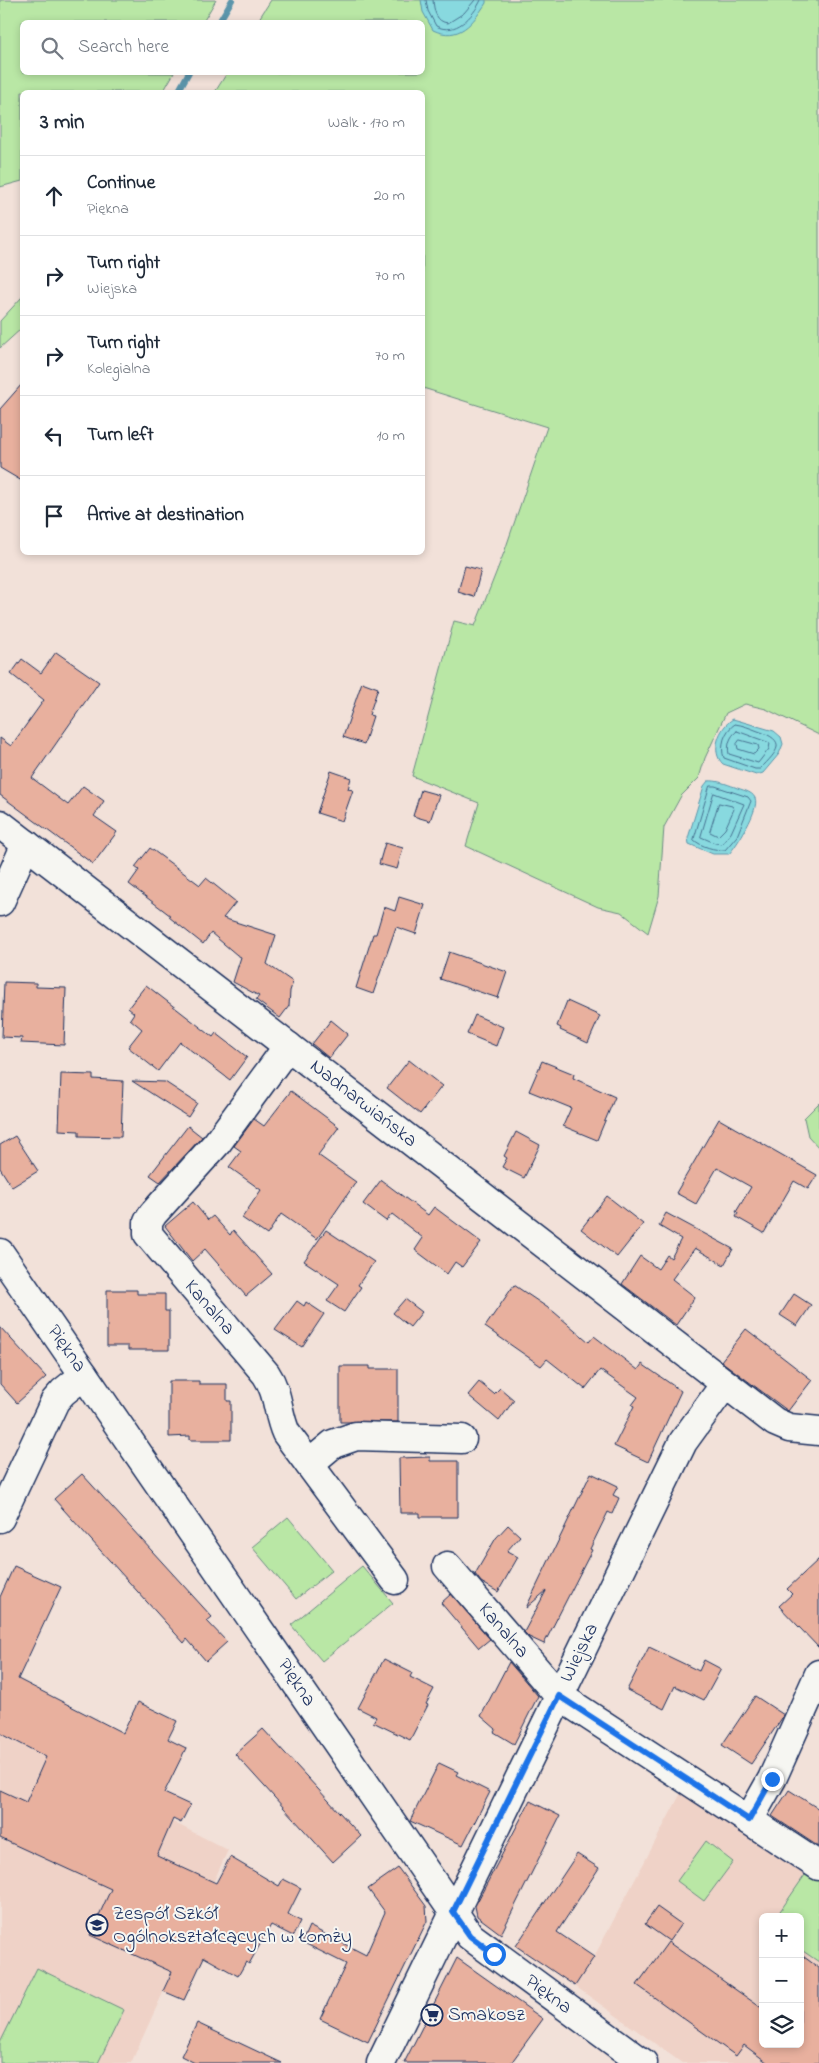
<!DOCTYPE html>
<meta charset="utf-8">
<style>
:root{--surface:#fff;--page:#f6f6f7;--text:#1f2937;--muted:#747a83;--line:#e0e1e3}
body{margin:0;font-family:"Indie Flower",sans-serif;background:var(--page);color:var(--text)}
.controls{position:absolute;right:15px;bottom:15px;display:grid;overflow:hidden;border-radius:8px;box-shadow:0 2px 8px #0003}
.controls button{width:45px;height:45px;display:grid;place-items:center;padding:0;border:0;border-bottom:1px solid var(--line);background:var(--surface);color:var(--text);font:25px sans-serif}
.stop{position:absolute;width:15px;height:15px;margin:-11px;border:4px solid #1a73e8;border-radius:50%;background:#fff}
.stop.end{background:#1a73e8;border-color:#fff;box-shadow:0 1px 5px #0008}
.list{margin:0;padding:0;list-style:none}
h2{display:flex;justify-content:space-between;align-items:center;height:65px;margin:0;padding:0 20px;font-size:21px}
h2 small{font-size:16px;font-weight:400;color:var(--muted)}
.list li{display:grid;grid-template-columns:32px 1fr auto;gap:15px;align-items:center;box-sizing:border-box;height:80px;padding:0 20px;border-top:1px solid var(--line)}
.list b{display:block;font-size:19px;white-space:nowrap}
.list p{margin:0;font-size:16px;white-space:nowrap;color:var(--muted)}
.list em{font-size:16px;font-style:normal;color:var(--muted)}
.icon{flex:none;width:28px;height:28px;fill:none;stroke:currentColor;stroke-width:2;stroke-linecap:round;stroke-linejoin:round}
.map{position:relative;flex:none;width:819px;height:2063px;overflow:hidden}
.search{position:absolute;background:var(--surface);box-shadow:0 2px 8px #0003;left:20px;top:20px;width:405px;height:55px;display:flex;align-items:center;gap:12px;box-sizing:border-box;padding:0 18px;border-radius:8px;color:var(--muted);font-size:19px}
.panel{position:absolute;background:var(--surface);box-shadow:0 2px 8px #0003;left:20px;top:90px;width:405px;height:465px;border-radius:8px}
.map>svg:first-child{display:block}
.built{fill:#efd2c7;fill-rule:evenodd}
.green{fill:#b9e7a5;stroke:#6a8b82}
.water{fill:#88d9df;stroke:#5c95ab}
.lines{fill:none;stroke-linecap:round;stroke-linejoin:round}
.shore{stroke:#477392;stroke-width:1}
.stream{stroke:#5c95ab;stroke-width:6}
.building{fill:#e8b09e;stroke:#1b2f5e}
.minor-casing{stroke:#1b2f5e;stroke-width:31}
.minor{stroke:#f6f6f2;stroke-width:28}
.route{stroke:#1a73e8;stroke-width:6}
.labels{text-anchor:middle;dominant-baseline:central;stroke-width:4;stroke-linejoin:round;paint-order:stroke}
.street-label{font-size:20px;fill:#1b2f5e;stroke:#f6f6f2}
.poi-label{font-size:20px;fill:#1b2f5e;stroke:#f6f6f2;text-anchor:start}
</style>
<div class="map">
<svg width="819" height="2063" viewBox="0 0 819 2063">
<rect width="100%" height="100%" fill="#f2e1d9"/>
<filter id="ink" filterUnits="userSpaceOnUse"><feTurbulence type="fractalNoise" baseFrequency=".02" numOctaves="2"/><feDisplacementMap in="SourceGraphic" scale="10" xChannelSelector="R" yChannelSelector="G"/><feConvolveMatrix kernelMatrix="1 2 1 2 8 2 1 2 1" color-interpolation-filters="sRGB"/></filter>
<g filter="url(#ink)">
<g class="built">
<path d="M0,1734L228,1850L131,2063H0Z"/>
<path d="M682,1791L819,1878V2063H682L575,1986L594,1957ZM763,1917H800V2044H763Z"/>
</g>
<g class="green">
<path d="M0,0H216L203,22H22V72L174,73L163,92H22V181L0,187Z"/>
<path d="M271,0H819V735L766,709L745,704L726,713L705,758L699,778L681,796L664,827L659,896L648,933L621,912L598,907L466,846L479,803L412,776L454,621L475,626L505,550L547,427L423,388L422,92H215L227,73L422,72V22H257Z"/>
<path d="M22,297V328L0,348V321Z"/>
<path d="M819,1103V1148L808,1136L804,1118Z"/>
<path d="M288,1517L332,1570L296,1599L252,1547Z"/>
<path d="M362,1566L393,1603L322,1661L291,1625Z"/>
<path d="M706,1841L733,1862L704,1901L677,1881Z"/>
<path d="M807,1872L819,1881V1962L800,1949V1917H776Z"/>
<path d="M37,1968L124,2010L98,2063H0V2043Z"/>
</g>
<g class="water">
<path d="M421,0H486V3C473,23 459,42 433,30L423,12Z"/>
<path d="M733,719L774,731L781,737L783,744L779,754L763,773L756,775L723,764C710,752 719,727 733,719Z"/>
<path d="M708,781C717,780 726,784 735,787C741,790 752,791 755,798C760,809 737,845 729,854H713L689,844L688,838L704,786Z"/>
</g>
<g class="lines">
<g class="shore">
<path d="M426,0L428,11L436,26C455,36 473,17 481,0"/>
<path d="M433,0C434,11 436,22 448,23L464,13L475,0"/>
<path d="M735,724C743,725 750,728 758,731C788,741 778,751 760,769H755L724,758C720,746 724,731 735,724Z"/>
<path d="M737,731L770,743L769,749L758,763L729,754C727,745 730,736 737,731Z"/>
<path d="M740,740L758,745L759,749L754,754L738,749L737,744Z"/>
<path d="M710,786H715L748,797L751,801L737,836L725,850C714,850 702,847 694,840Z"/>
<path d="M714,793L744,804L731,833L722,844L715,843L701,837Z"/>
<path d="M719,803L732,806L734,809L725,829L718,836L710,832Z"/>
</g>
<g class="stream">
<path d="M219,22L232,0"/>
<path d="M178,92L189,72"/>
</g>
</g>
<g class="building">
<path d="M22,384V481L0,468V409Z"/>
<path d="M465,566L481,570L474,597L458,592Z"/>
<path d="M56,652L99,682L32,778L68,805L83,786L104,801L94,816L117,832L93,864L0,795V738L11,746L44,700L11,674L22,659L41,673Z"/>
<path d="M362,682L378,688L369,715L373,716L364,744L343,737Z"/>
<path d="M331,771L351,778L348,789L353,790L342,821L317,813Z"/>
<path d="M421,790L439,795L430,821L413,816Z"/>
<path d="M385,843L403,848L397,869L379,864Z"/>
<path d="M150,848L200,885L206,878L236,902L223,918L276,935L267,964L293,982L290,991L289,1006L280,1018L256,1000L259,996L233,982L241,957L237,955L211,933L203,944L169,917L171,916L129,884L139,870L135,867Z"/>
<path d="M399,897L425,905L416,934L396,927L373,994L356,988L373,934H376L384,907L395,911Z"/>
<path d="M449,952L507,972L498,998L440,979Z"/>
<path d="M4,982L36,983V987L66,988L64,1045L21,1043L22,1038L2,1037Z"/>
<path d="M146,985L213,1037L216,1033L247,1057L230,1080L180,1042L158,1071L128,1047L142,1029L130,1019L134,1013L128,1008Z"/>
<path d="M567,1001L600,1016L588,1043L560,1030L561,1028L557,1026Z"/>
<path d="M475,1015L503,1027L496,1046L467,1034Z"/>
<path d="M331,1020L348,1034L329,1058L312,1044Z"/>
<path d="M409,1060L442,1086L420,1114L387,1088Z"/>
<path d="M542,1061L574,1074L573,1078L615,1097L597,1140L563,1126L571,1108L529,1091Z"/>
<path d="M61,1074L93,1075V1079L123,1081L121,1137L79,1136V1131L59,1130Z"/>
<path d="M132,1081L165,1082L197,1103L188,1117Z"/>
<path d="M291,1091L339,1127L318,1155L356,1182L317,1239L281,1214L267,1235L242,1218L261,1190L229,1167L241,1151L234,1146L254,1119L264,1126Z"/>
<path d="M719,1119L817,1175L808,1189L794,1181L764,1233L736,1217L738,1213L736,1212L751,1187L717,1168L696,1204L676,1193Z"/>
<path d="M188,1126L202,1137L160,1182L150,1175Z"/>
<path d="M516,1132L540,1145L524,1178L502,1167L507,1158L504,1156Z"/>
<path d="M15,1136L38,1171L12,1187L0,1168V1145Z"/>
<path d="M381,1180L428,1215L434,1207L481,1242L462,1267L455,1262L447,1274L415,1250L423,1238L392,1214L386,1221L363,1204Z"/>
<path d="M607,1196L643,1224L617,1257L581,1229Z"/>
<path d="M193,1202L208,1220L213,1216L230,1235L233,1230L272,1274L246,1296L205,1249L192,1261L165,1226Z"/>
<path d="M666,1213L733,1249L724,1265L695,1248L672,1279L695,1297L676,1325L622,1284L640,1256L658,1269L667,1255L671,1258L681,1239L659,1226Z"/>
<path d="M326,1230L374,1262L358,1285L361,1287L344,1312L327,1301L339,1284L304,1261Z"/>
<path d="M514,1285L554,1312L589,1342L594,1336L638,1370L642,1364L681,1391L648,1462L614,1446L634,1406L632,1405L638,1397L600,1370L585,1389L547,1359L541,1366L485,1327Z"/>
<path d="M107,1290H137V1294H165V1311H169V1350H128V1346H107Z"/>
<path d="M794,1294L811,1305L797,1326L780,1315Z"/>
<path d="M405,1299L422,1312L410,1327L393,1313Z"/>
<path d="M297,1301L304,1306L306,1302L324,1314L302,1347L275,1330Z"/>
<path d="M0,1327L46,1377L17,1403L0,1384Z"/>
<path d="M746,1329L812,1380L788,1411L721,1361Z"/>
<path d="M340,1366H370V1369H398V1422H340Z"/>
<path d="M169,1381H199V1384H227V1401H231V1440H190V1436L169,1437Z"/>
<path d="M479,1382L494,1394L500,1388L514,1400L499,1421L468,1395Z"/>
<path d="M430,1457V1461H458V1517H420V1513H400L399,1458Z"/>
<path d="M591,1473L618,1486L613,1495L619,1498L612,1514L608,1512L590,1549L592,1550L544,1644L529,1637L524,1632L546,1591L526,1608Z"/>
<path d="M82,1474L212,1617L207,1621L227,1642L206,1661L187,1639L184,1643L54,1499Z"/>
<path d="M508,1525L520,1536L507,1551L518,1557L498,1592L481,1582L475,1574L496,1538Z"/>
<path d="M819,1559V1648L779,1606L792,1594L787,1589Z"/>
<path d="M14,1566L61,1587L18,1679L123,1733L138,1702L177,1721L168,1739L186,1748L164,1793L190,1805L181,1823L173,1819L157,1856L216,1883L230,1857L279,1886L283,1879L301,1888L288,1914L300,1921L293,1936L271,1925L249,1964L246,1962L238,1976L204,1957L184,2000L163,1991L172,1972L90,1935L111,1889L0,1838V1790L26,1802L46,1757L0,1733V1597Z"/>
<path d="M451,1594L490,1639L479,1648L441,1603Z"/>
<path d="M649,1647L699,1671L704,1660L721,1669L704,1700L675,1686L664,1709L627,1690Z"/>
<path d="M384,1659L412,1673L410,1677L434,1689L426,1704L428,1705L410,1740L373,1722L376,1717L358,1708Z"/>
<path d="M509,1662L538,1696L514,1744L494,1732L496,1729L481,1716Z"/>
<path d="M755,1696L784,1715L751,1764L722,1745Z"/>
<path d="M263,1729L361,1836L333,1862L235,1754Z"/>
<path d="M439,1763L458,1772L456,1775L490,1792L463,1845L410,1821Z"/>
<path d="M789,1790L819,1809V1847L772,1816Z"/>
<path d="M530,1801L560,1816L501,1934L477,1916L475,1906Z"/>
<path d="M577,1854L599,1868L557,1932L594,1957L575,1986L516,1946Z"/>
<path d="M398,1868L426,1906L427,1921L368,2042L320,2019L346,1964L302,1942L309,1926L366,1955L385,1912L368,1889Z"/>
<path d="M657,1907L681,1924L669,1941L645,1924Z"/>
<path d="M668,1942L763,2009V2044H800V1954L819,1968V2063H768L744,2045L736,2056L637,1985Z"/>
<path d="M457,1958L543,2019L511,2063H404Z"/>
<path d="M197,2023L282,2063H195L181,2056Z"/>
</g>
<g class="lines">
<g class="minor-casing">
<g id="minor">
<path d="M0,824L775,1422L789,1428L819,1431"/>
<path d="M0,902L26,844"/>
<path d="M288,1046L217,1143L153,1214L148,1222V1234L266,1374C279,1393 277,1413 286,1433L395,1580"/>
<path d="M0,1253L470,1936L643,2063"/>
<path d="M309,1464L333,1444L356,1436L462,1439"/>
<path d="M0,1518L55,1401L63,1392L84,1375"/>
<path d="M447,1566L559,1696L819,1866"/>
<path d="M749,1820L772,1779L819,1674"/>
<path d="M381,2063L683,1442L725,1384"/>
</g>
</g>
<use href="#minor" class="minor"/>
</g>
</g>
<g class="lines" filter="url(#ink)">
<path class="route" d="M494,1954L470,1936L453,1912L559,1696L749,1820L772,1779"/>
</g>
<defs>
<g id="school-ring" transform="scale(1.125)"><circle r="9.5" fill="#f6f6f2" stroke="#1b2f5e" stroke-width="1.5"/><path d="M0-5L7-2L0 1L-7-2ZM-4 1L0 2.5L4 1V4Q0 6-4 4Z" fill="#1b2f5e"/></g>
<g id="supermarket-ring" transform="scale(1.125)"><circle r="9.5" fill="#f6f6f2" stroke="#1b2f5e" stroke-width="1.5"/><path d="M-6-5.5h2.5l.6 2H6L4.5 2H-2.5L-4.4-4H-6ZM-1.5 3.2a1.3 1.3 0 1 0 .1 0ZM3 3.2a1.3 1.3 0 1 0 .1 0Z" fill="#1b2f5e"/></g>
</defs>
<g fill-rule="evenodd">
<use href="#school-ring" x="97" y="1925"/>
<use href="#supermarket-ring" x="432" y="2015"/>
</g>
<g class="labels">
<g class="street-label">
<text transform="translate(363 1104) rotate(38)">Nadnarwiańska</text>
<text transform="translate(209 1308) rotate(49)">Kanalna</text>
<text transform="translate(66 1349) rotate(55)">Piękna</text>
<text transform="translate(503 1631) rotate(49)">Kanalna</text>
<text transform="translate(580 1653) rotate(-64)">Wiejska</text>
<text transform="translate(296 1683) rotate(56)">Piękna</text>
<text transform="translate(548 1995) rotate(36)">Piękna</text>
</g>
<g class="poi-label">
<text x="113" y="1914">Zespół Szkół<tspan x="113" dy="23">Ogólnokształcących w Łomży</tspan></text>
<text x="448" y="2015">Smakosz</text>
</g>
</g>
</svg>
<div class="controls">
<button>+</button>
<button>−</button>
<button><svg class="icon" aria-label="layers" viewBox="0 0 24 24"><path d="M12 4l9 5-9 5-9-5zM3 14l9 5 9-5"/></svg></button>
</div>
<div class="stop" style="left:494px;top:1954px"></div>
<div class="stop end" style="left:772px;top:1779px"></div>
<div class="search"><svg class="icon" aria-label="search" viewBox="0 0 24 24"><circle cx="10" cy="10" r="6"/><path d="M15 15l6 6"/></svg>Search here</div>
<section class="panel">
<h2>3 min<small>Walk · 170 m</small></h2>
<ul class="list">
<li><svg class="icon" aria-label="ahead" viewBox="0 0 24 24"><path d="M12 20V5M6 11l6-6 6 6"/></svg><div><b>Continue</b><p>Piękna</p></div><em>20 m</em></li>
<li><svg class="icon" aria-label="right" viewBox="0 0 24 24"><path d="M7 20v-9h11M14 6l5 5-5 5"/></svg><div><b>Turn right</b><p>Wiejska</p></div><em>70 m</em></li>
<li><svg class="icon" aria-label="right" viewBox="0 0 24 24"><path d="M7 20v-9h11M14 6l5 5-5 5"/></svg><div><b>Turn right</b><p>Kolegialna</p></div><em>70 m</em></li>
<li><svg class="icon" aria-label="left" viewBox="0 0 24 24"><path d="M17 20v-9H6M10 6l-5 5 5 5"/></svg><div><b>Turn left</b></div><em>10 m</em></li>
<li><svg class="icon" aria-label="arrive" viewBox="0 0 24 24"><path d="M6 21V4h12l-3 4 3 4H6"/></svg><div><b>Arrive at destination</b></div></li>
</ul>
</section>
</div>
